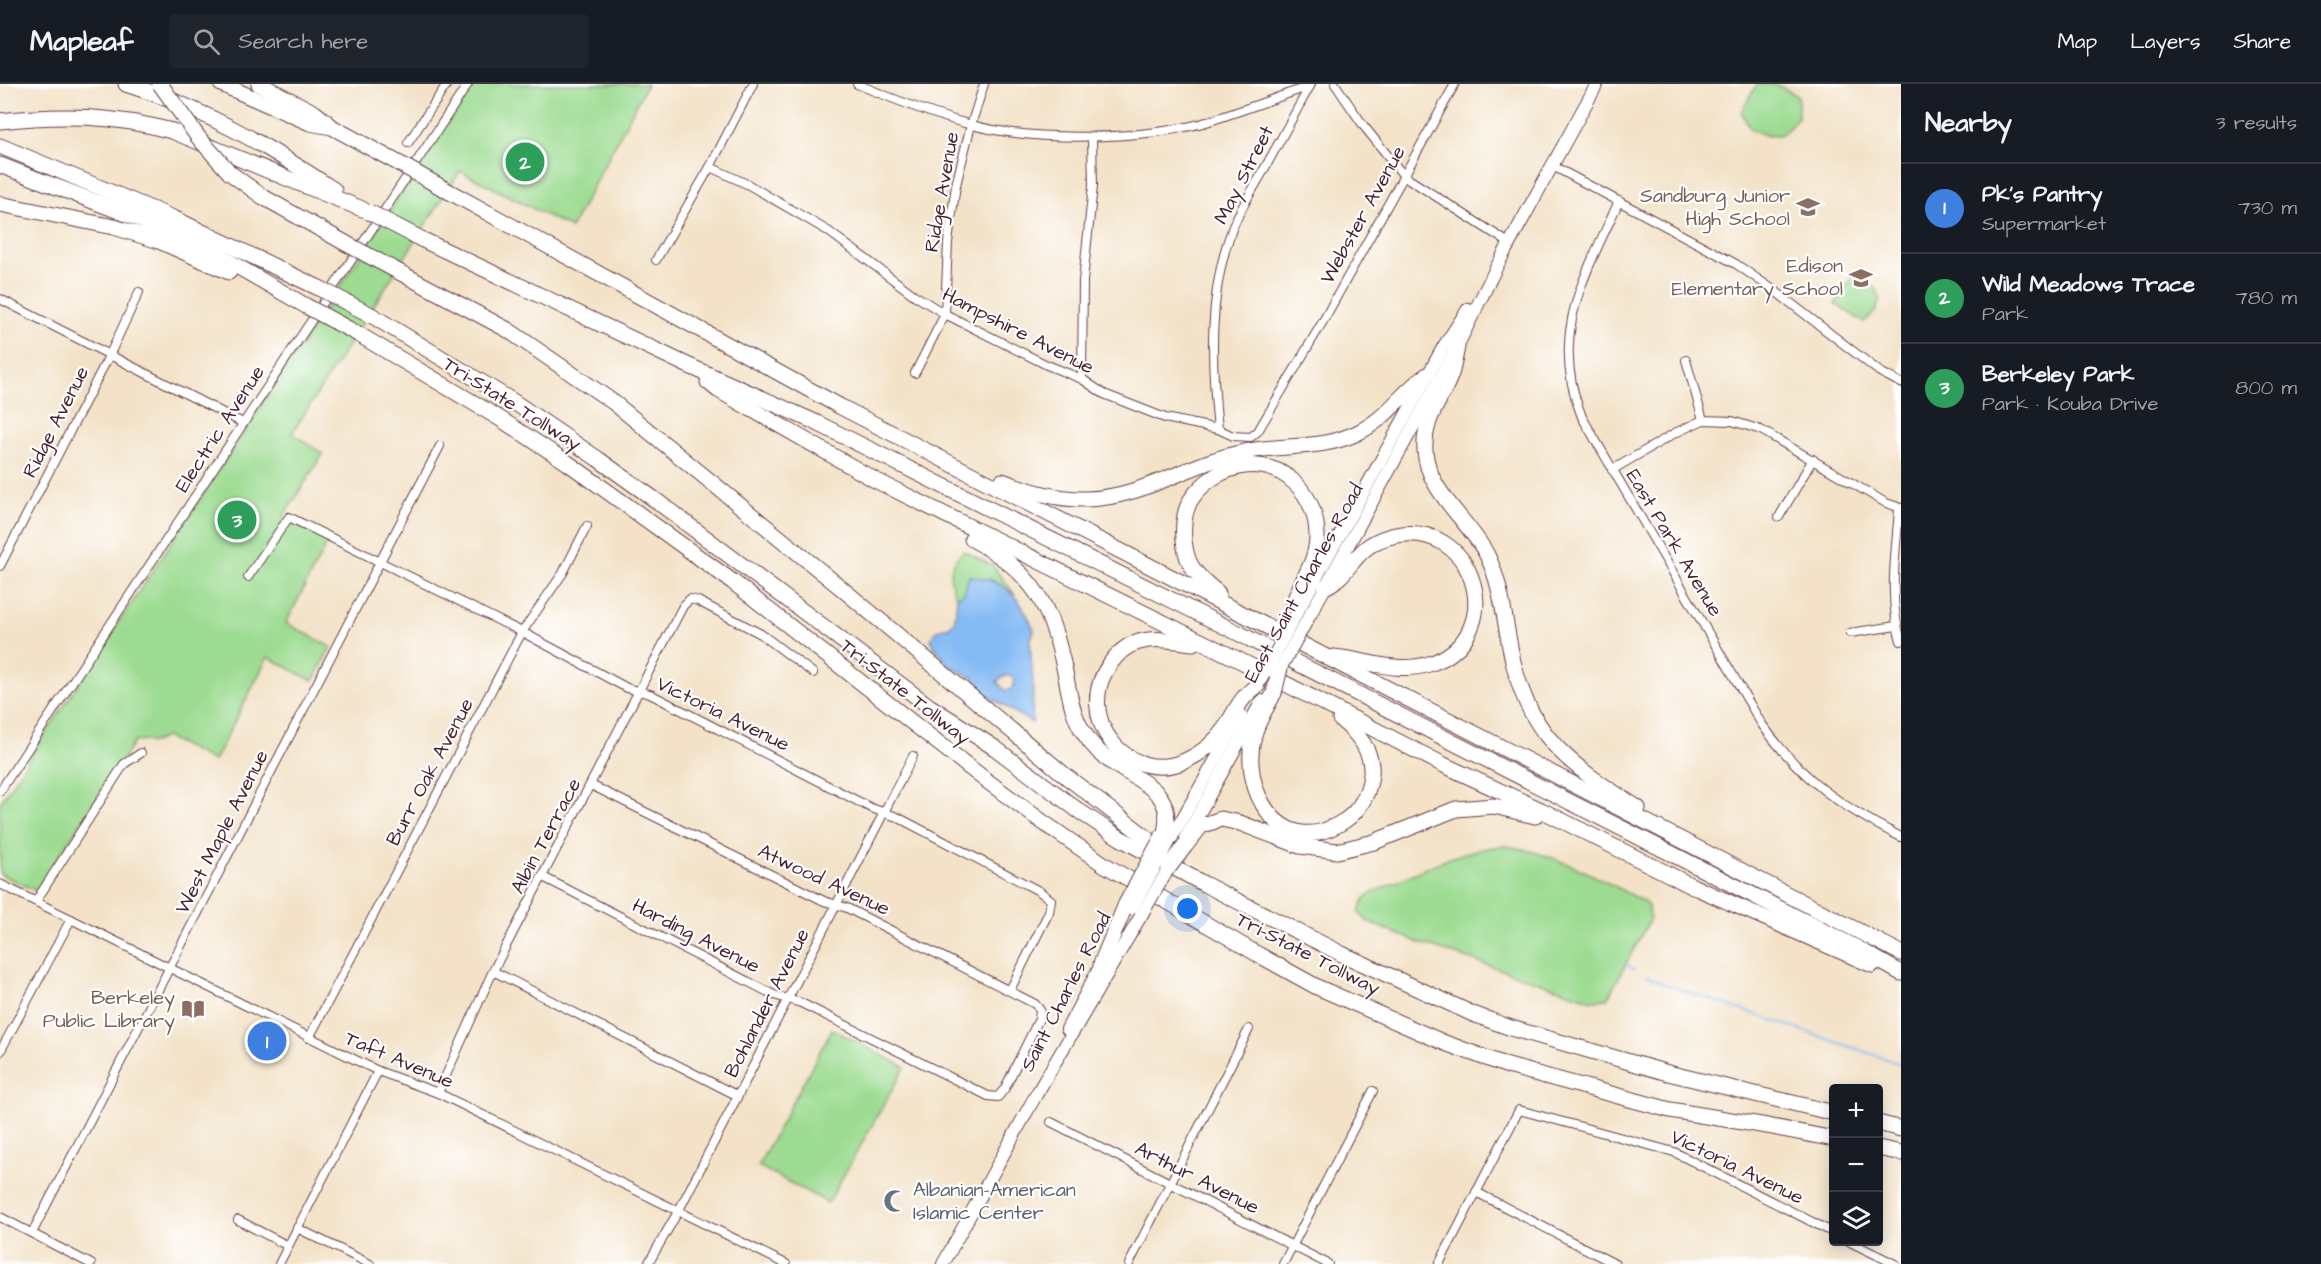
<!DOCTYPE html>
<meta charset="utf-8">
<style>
:root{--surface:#171b24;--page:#20242c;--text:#f1f3f6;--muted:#9ea1a6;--line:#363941;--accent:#db2777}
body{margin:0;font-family:"Architects Daughter",sans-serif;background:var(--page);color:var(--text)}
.controls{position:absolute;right:18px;bottom:18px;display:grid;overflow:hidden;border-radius:6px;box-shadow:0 3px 15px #0003}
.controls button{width:54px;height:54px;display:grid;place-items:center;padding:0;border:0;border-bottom:2px solid var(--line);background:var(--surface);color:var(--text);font:30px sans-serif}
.you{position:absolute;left:1188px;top:825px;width:21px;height:21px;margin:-15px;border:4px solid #fff;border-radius:50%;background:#1a73e8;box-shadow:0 0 0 9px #1a73e833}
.badge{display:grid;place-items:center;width:39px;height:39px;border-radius:50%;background:var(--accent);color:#fff;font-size:20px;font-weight:700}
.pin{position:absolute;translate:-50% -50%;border:3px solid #fff;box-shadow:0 2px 6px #0006}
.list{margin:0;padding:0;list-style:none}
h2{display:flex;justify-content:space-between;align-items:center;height:78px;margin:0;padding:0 24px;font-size:26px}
h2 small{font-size:20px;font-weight:400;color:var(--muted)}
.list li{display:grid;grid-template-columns:39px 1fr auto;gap:18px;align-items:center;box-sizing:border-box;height:90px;padding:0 24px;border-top:2px solid var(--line)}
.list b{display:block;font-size:22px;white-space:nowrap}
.list p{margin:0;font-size:20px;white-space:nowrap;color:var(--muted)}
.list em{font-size:20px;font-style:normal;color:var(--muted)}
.icon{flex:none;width:33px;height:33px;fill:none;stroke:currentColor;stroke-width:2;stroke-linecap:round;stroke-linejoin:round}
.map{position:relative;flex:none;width:1901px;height:1180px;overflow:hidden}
header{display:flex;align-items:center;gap:36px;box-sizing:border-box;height:84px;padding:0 30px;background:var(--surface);border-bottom:2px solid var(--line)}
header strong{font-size:28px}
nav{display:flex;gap:33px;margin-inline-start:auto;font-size:21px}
.search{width:420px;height:54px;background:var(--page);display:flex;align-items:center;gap:15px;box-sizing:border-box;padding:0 21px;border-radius:6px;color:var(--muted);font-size:22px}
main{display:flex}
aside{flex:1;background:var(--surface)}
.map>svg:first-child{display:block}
.green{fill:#9cdb91;stroke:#737d5e;stroke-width:1.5}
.water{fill:#85bbf4;stroke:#686d90;stroke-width:1.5;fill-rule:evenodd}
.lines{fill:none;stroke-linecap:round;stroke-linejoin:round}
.stream{stroke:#85bbf4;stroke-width:2}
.street-casing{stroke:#633c42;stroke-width:10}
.secondary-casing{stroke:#633c42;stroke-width:14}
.highway-casing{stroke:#633c42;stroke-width:17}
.street{stroke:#fff;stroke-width:8}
.secondary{stroke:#fff;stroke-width:12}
.highway{stroke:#fff;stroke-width:15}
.secondary-bridge-casing{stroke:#633c42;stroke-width:14;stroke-linecap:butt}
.highway-bridge-casing{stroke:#633c42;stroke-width:17;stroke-linecap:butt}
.secondary-bridge{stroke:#fff;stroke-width:12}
.highway-bridge{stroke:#fff;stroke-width:15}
.labels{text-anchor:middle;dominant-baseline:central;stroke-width:4.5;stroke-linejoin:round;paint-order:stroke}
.street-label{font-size:20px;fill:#4a1f2b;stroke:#fff}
.education-label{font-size:20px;fill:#785e54;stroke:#fff;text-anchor:end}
.worship-label{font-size:20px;fill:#5b616d;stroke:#fff;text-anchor:start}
</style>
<header>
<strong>Mapleaf</strong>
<div class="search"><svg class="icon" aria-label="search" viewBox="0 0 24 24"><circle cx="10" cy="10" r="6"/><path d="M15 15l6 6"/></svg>Search here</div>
<nav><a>Map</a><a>Layers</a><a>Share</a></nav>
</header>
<main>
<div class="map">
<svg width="1901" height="1180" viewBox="0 0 1901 1180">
<rect width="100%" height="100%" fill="#fff"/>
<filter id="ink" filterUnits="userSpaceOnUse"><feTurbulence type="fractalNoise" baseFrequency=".0167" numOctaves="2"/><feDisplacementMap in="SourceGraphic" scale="12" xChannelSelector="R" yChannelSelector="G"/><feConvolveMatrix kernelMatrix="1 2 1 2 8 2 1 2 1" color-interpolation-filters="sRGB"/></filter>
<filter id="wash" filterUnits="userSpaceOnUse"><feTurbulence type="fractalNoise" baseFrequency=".008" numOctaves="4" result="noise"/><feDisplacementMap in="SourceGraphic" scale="24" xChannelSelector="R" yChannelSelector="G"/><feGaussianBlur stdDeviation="1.35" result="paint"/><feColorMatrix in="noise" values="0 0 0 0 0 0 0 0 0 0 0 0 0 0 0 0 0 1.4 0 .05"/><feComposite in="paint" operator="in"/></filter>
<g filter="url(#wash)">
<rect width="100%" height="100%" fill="#f3e2c7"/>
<g class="green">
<path d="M473,0H647L571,144L460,87L292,349L323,370L283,433L328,457L286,539L331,563L313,597L268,573L214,677L166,653L151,659L144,656L134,658L36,807L0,790V719Z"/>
<path d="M1757,0H1776L1798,12V34L1783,50L1768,52L1750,45L1741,28Z"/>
<path d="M1864,194L1876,204L1880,215L1875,228L1864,238L1835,220L1851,195Z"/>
<path d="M964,467L993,482L1015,511L992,496L969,492L964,510L957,513C947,497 948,479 964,467Z"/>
<path d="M1506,762C1557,769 1600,795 1644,818L1648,822L1650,835L1607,915L1593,916L1420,859L1368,838L1359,828L1364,815L1374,808C1417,789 1459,764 1506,762Z"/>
<path d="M832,945L905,983L828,1119L758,1082Z"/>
</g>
<path class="water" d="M969,492C1007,496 1020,513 1034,546L1030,558L1033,602L1032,639L983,609L974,594L948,582L942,571L934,563L931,555L937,546L950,543L955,536L957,513L964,509ZM1009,591L1014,595V601L1012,605L1006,607L997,598L1002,593Z"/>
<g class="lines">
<g class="stream">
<path d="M1627,881L1634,885"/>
<path d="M1647,892L1665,900L1901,980"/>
</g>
</g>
</g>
<g filter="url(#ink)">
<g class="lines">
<g class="street-casing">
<g id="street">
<path d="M857,0C893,15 930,30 968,40C1031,58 1140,56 1203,39C1239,28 1275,14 1310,2"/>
<path d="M1335,0L1363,41L1404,92L1509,159"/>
<path d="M408,59L447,0"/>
<path d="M1551,81L1736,180L1775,207L1880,288L1901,299"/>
<path d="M710,83L749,101L828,147L914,211L945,230L1047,281L1082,295L1104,310L1165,334L1218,345L1233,352L1251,353L1258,347L1322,239L1455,0"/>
<path d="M1619,117C1585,192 1548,250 1582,333L1761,639C1802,696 1840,722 1901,753"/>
<path d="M656,176L710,83L753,0"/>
<path d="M0,215L243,339"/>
<path d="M1686,276L1703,336"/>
<path d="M915,289L945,230L948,158L956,101L971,41L984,0"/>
<path d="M1082,295L1083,197L1093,102L1092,53"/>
<path d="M1218,345C1211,278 1208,210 1232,145C1239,127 1250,110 1260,93C1277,62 1294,31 1311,0"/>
<path d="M1612,386L1675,349L1703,336L1732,337L1761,346L1886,419L1901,424"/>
<path d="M1899,425C1896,468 1888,515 1901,557"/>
<path d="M1779,433L1813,375"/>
<path d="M0,482L110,270L139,208"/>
<path d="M248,493L289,433L522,548L627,604L650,610L871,724L897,733L1039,807L1051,816L1049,828L1010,906"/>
<path d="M1850,549L1896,542"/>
<path d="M0,707L468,0"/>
<path d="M543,793L774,911L801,919L988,1012L998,1013L1005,1004L1039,935L1040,926L1035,920L847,824L824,817L591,701"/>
<path d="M0,800L378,987L438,1009L786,1180"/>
<path d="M36,817L124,680L141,669"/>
<path d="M493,887L738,1012"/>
<path d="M309,954L522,548L563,489L587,442"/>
<path d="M0,968L71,835"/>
<path d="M438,1009L493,887L683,522L690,515L698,517L761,550L813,589"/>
<path d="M1051,1038L1328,1180"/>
<path d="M1476,1108L1615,1180"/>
<path d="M0,1133L91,1180"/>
<path d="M238,1136L288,1162"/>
<path d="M297,1144L370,1180"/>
<path d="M32,1149L440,362"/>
<path d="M1850,1158L1895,1180"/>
<path d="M279,1180L378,987"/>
<path d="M648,1180L679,1126L913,672"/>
<path d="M1129,1180L1249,945"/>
<path d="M1283,1180L1373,1007"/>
<path d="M1439,1180L1519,1026L1674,1068L1834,1149"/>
</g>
</g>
<g class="secondary-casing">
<g id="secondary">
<path d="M1300,523L1444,262L1468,225"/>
<path d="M1311,529L1457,263L1496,184L1597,0"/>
<path d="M1172,753L1241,631"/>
<path d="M1186,753L1262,617"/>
<path d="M1067,945L1105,873"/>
<path d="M943,1180L1036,1011L1142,830"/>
</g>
</g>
<g class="highway-casing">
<g id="highway">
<path d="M126,0C201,23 270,63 334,106"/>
<path d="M221,0L310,39L332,43L400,80"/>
<path d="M259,0L315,29L330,41"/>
<path d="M0,37C61,30 112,31 172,47L362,125"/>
<path d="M0,62L173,134L319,204"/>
<path d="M0,81L155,141L209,166L306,222"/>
<path d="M230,89L263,113L347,160"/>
<path d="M448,107L841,323L1901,869"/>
<path d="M0,120L114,143L159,157L229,188"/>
<path d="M421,155L687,281L815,338L1240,550L1857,864L1901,889"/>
<path d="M399,188L508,246L613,318L840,503L1067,693L1167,769"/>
<path d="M371,231L514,318L598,375L654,415L929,622L995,664L1079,727L1120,754L1204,800L1342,870L1473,930L1511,944L1668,989L1834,1029"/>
<path d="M358,250L499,334L568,379L733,498L983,694L1044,739L1105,781L1259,871L1317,903L1445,959L1508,982L1670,1026L1767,1042L1834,1055"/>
<path d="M1457,263C1455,272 1454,281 1451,290C1441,318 1423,334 1425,366C1427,408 1469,436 1487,471C1501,499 1504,532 1510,563C1526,650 1566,679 1638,724"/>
<path d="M708,298L718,306L875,396L1237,575L1444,681L1541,726L1692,802"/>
<path d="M1002,397C1029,407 1058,416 1087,415C1142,414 1191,378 1244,368C1282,360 1322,366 1357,349C1389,334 1401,308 1427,291"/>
<path d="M972,455C1033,487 1051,521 1065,588C1069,608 1072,631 1084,649C1092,662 1103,673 1116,681C1143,700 1175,708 1165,748"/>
<path d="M1325,503C1351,491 1353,463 1388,453C1474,428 1513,553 1429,580C1398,590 1366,576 1334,573"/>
<path d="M1218,509C1208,501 1193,489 1188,475C1182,457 1181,430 1192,414C1216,380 1264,369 1295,399C1310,413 1317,433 1317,452C1317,479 1300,497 1293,521C1291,528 1290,536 1289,543"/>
<path d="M1193,559C1176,557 1156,553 1139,558C1127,561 1117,570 1110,580C1072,632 1127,704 1187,676C1202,669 1216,657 1225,644C1236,627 1240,613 1258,601"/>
<path d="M1274,609C1267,623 1258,636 1254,651C1239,704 1279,775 1339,740C1356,731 1366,716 1370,697C1376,671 1359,650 1340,635"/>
<path d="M1185,762L1201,742L1221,735L1240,739L1300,762L1337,767L1374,758L1456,725L1494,722L1535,732"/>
<path d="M1683,798L1872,881"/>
<path d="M1101,880L1126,820"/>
<path d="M1878,1039L1901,1045"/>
<path d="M1878,1064L1901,1069"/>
</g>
</g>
<use href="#street" class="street"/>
<use href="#secondary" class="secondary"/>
<use href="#highway" class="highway"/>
<g class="secondary-bridge-casing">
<g id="secondary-bridge">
<path d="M1276,592L1311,529"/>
<path d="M1258,601L1300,523"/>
<path d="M1132,824L1172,753"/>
<path d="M1142,830L1173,777"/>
</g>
</g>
<g class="highway-bridge-casing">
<g id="highway-bridge">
<path d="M160,0L198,53L230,89"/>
<path d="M400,80L448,107"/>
<path d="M369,128L421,155"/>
<path d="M347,160L399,188"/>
<path d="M319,204L371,231"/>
<path d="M306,222L358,250"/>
<path d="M1274,609L1280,584"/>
<path d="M1169,783L1185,762"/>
<path d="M1126,820L1165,748"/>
</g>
</g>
<use href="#secondary-bridge" class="secondary-bridge"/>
<use href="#highway-bridge" class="highway-bridge"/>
</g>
</g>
<defs>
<g id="school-bare" transform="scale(1.8)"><path d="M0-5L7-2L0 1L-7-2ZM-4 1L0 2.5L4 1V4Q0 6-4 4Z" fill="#8d6e63" stroke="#fff" stroke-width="2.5" paint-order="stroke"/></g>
<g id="library-bare" transform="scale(1.8)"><path d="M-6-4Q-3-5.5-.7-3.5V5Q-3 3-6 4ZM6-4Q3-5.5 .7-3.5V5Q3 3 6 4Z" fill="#8d6e63" stroke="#fff" stroke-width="2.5" paint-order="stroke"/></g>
<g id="mosque-bare" transform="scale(1.8)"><path d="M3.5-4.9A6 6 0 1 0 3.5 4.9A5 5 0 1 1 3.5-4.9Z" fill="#6b7280" stroke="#fff" stroke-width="2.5" paint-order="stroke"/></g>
</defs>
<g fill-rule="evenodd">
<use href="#school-bare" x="1808" y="123"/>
<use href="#school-bare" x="1861" y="194"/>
<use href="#library-bare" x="193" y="925"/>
<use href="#mosque-bare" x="895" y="1117"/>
</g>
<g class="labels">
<g class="street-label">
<text transform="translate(1244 91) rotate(-63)">May Street</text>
<text transform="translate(942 108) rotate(-80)">Ridge Avenue</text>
<text transform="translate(1363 131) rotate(-61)">Webster Avenue</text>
<text transform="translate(1018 247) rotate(27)">Hampshire Avenue</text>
<text transform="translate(512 320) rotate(32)">Tri-State Tollway</text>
<text transform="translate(56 338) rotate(-63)">Ridge Avenue</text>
<text transform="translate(220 345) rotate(-57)">Electric Avenue</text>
<text transform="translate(1674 459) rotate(59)">East Park Avenue</text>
<text transform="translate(1304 499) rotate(-61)">East Saint Charles Road</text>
<text transform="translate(905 608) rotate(38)">Tri-State Tollway</text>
<text transform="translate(723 630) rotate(26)">Victoria Avenue</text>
<text transform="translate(430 688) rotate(-62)">Burr Oak Avenue</text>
<text transform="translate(222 748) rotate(-63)">West Maple Avenue</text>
<text transform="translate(546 752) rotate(-62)">Albin Terrace</text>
<text transform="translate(824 796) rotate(25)">Atwood Avenue</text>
<text transform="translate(696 852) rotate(27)">Harding Avenue</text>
<text transform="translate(1308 870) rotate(27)">Tri-State Tollway</text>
<text transform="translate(1066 908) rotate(-63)">Saint Charles Road</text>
<text transform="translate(767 919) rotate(-63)">Bohlander Avenue</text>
<text transform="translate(399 976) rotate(23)">Taft Avenue</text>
<text transform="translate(1737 1083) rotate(26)">Victoria Avenue</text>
<text transform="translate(1197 1094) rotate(27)">Arthur Avenue</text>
</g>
<g class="education-label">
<text x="1790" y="112">Sandburg Junior<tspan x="1790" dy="23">High School</tspan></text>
<text x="1843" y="182">Edison<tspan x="1843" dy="23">Elementary School</tspan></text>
<text x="175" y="914">Berkeley<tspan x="175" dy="23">Public Library</tspan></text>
</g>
<g class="worship-label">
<text x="913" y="1106">Albanian-American<tspan x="913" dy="23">Islamic Center</tspan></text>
</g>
</g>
</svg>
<div class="controls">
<button>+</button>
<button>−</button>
<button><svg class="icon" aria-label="layers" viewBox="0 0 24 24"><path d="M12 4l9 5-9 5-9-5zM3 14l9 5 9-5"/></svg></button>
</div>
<div class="you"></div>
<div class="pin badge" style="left:267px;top:957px;background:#3f7fe0">1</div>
<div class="pin badge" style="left:525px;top:78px;background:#2e9e5b">2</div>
<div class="pin badge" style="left:237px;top:436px;background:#2e9e5b">3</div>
</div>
<aside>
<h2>Nearby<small>3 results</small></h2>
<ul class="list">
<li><span class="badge" style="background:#3f7fe0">1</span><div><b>Pk's Pantry</b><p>Supermarket</p></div><em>730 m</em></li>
<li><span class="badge" style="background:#2e9e5b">2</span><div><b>Wild Meadows Trace</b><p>Park</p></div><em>780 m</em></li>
<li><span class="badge" style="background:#2e9e5b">3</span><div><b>Berkeley Park</b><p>Park · Kouba Drive</p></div><em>800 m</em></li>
</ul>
</aside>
</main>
